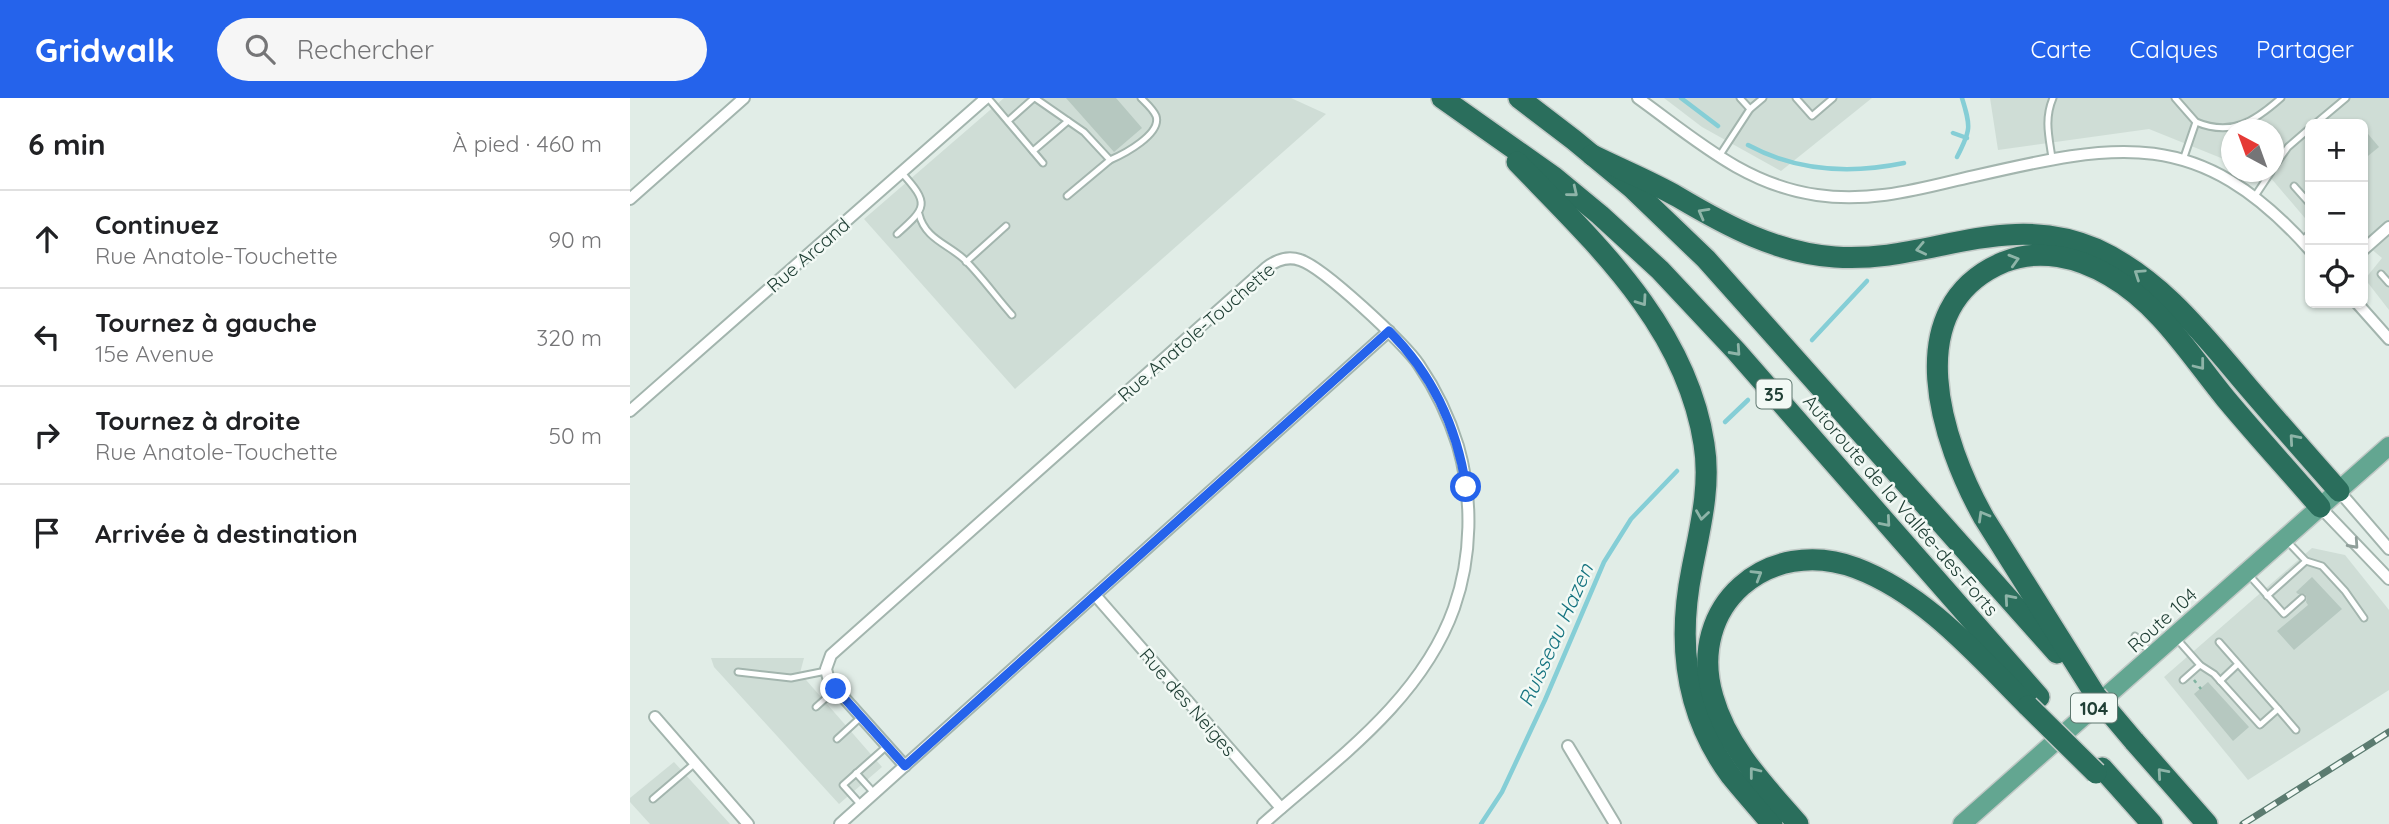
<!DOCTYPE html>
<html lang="fr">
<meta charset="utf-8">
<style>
:root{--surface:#fff;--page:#f6f6f6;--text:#202124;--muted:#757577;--line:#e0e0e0;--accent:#2563eb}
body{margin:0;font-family:Quicksand,sans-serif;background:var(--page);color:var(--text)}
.controls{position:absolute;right:21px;top:21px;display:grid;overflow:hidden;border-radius:10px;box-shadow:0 2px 5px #0004}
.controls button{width:63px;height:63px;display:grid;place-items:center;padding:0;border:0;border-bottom:2px solid var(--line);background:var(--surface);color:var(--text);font:35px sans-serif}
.compass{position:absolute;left:1591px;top:21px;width:63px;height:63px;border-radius:50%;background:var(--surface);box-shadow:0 2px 5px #0004;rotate:319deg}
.stop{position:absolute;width:21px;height:21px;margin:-16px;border:5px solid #2563eb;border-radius:50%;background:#fff}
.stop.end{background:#2563eb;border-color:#fff;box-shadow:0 2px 7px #0008}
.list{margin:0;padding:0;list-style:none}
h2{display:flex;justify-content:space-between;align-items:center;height:91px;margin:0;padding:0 28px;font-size:30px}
h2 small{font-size:23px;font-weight:400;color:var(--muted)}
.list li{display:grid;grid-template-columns:46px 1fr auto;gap:21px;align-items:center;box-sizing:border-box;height:98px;padding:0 28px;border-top:2px solid var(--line)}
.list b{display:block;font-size:26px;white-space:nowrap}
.list p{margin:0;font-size:23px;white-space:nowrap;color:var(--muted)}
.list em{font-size:23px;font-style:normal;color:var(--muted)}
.icon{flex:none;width:38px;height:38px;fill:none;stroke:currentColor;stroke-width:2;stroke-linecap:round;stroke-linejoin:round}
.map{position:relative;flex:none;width:1759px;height:726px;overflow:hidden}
header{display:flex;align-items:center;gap:42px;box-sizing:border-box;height:98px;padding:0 35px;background:var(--accent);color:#fff}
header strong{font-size:33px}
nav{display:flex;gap:38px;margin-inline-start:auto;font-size:24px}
.search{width:490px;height:63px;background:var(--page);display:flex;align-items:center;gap:18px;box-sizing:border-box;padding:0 24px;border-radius:38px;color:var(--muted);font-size:26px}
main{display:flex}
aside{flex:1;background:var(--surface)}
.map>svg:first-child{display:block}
.built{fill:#cfddd6}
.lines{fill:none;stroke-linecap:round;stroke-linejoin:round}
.stream{stroke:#85ced6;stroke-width:4.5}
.building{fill:#b6c8c0}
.lane-casing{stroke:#a3b5ae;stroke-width:9}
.street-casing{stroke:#a3b5ae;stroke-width:14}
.primary-casing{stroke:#c1c9c6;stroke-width:21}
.highway-casing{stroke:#c1c9c6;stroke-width:24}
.path{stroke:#7fb3a0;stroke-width:2.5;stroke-dasharray:3.5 5;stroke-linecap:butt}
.lane{stroke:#fff;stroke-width:5}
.street{stroke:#fff;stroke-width:10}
.primary{stroke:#63a691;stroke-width:18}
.highway{stroke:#2a6e5c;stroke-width:21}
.rail-casing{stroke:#5b7b70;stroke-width:7}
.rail{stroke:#f2f9f5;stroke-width:4.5;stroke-dasharray:13;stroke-linecap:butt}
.highway-bridge-casing{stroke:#c1c9c6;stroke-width:24;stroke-linecap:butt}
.highway-bridge{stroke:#2a6e5c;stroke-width:21}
.oneway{stroke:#8eb4a8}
.oneway2{stroke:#909f9a}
.route{stroke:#2563eb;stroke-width:9}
.labels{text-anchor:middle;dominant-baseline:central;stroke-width:5;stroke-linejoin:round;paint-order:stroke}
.shield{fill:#f2f9f5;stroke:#5f776f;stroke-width:2}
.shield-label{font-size:18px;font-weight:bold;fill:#203f35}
.street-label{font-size:19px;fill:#203f35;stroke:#f2f9f5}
.water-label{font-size:21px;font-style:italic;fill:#167480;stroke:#f2f9f5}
</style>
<header>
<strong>Gridwalk</strong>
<div class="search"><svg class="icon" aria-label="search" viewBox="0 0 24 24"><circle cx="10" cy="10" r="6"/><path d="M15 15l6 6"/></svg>Rechercher</div>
<nav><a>Carte</a><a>Calques</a><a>Partager</a></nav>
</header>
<main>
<aside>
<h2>6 min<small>À pied · 460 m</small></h2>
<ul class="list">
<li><svg class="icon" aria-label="ahead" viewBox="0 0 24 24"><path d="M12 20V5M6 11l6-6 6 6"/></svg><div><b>Continuez</b><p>Rue Anatole-Touchette</p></div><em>90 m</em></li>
<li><svg class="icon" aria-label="left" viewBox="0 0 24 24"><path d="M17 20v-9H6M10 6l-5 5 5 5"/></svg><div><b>Tournez à gauche</b><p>15e Avenue</p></div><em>320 m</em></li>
<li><svg class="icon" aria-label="right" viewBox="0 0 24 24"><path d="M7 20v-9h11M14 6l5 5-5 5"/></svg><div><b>Tournez à droite</b><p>Rue Anatole-Touchette</p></div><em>50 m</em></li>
<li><svg class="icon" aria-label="arrive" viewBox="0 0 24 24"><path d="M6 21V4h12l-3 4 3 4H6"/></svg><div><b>Arrivée à destination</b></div></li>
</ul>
</aside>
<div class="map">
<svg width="1759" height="726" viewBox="0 0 1759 726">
<rect width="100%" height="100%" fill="#e1ede7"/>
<g class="built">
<path d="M374,0H661L696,16L385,291L234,121Z"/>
<path d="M1034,0H1242L1151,73L1072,29Z"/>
<path d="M1360,0H1759V212L1735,181L1752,160L1733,144V26H1680V126L1640,79L1626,74H1644V32H1602L1601,64L1519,31L1368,52Z"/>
<path d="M1682,450L1715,457L1759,512V592L1618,682L1534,579Z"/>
<path d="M81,560H174L170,575L252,669L209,706L84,569Z"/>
<path d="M44,664L100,726H20L0,704V700Z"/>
</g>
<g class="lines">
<g class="stream">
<path d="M1051,0L1088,28"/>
<path d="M1323,35L1337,40"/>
<path d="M1118,47C1166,73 1221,76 1274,65"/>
<path d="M1327,59C1341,32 1341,29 1332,0"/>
<path d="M1182,242L1237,183"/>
<path d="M1095,324L1118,302"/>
<path d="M851,726L872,694L915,602L974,464L1001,421L1047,373"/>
</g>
</g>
<g class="building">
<path d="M436,0H486L512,30L484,54Z"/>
<path d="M1733,30L1749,49L1733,62Z"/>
<path d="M1682,479L1712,511L1664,552L1647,533L1678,507L1676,504L1677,500L1675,496H1668L1666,494Z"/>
<path d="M1578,584L1619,629L1603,643L1564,596Z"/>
</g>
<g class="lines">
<g class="lane-casing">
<g id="lane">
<path d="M358,0L413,65"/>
<path d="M405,0L454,34L480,62C494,56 532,36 526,18C523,11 516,5 511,0"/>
<path d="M1166,0L1182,18L1203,0"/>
<path d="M1545,0L1566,24L1553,62"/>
<path d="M1120,11L1133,0"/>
<path d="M378,23L404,0"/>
<path d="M1566,24C1602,39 1625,23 1651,0"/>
<path d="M1685,26L1716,0"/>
<path d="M403,53L438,23"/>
<path d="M1088,60L1120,11L1110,0"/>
<path d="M1422,60C1419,39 1414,21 1423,0"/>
<path d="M1644,69L1658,49L1680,30"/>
<path d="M1664,88L1680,106"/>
<path d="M437,98L480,62"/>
<path d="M1625,98L1641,74"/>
<path d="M289,116C295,141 318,146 335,162C352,179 366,199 382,217"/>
<path d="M267,136C297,109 300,106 271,74"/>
<path d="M1672,143L1680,135"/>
<path d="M336,164L376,128"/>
<path d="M1751,176L1759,185"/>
<path d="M1676,463L1692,468L1715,493L1734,520"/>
<path d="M1619,477L1654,516L1672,500"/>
<path d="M1637,498L1676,463L1656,442"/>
<path d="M1505,538L1522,556"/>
<path d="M1547,541L1570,567L1553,582"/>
<path d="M1570,567L1584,576L1630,627L1648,611L1589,544"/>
<path d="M108,574L161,580L196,573"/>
<path d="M1590,583L1608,566"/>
<path d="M186,609L206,591"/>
<path d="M1648,611L1666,632"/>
<path d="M207,641L231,619"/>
<path d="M226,675L244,695"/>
<path d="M23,701L65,665"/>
<path d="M231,707L213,687L257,648"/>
</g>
</g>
<g class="street-casing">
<g id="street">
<path d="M1008,0C1065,41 1115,87 1187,97C1234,104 1278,94 1323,83C1477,48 1563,20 1680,152"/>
<path d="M0,101L114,0"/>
<path d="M1733,152L1759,129"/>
<path d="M1727,205L1759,241"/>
<path d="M0,313L356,0"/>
<path d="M1709,393L1759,451"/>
<path d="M1690,409L1759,481"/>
<path d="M465,497L651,710"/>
<path d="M25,619L118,726"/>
<path d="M938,648L985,726"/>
<path d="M275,668L199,583L196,571L201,557L636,170C646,162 658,158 670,162C693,169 775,246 789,267C806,292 819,319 828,348C843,400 842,459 824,510C791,603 704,663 633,726"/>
<path d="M210,726L759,233"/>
</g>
</g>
<g class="primary-casing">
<path id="primary" d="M1332,726L1759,348"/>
</g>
<g class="highway-casing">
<g id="highway">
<path d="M812,0L924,79L970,117L1030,172L1106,253L1409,599"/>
<path d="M889,0L944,42L1002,90L1076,161L1427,555"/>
<path d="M962,57C990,71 1020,83 1048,99C1097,128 1147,155 1205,159C1296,166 1374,111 1466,151C1530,180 1573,236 1618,289C1648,324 1678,358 1709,393"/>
<path d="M887,64C965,145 1056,228 1074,346C1081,388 1070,430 1062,471C1047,545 1055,616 1101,678C1114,694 1128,710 1142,726"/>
<path d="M1466,598L1354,420C1312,345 1266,209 1374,164C1410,150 1448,159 1480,178C1530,207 1560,257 1596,301C1627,338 1659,373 1690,409"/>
<path d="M1504,643L1577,726"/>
<path d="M1472,670L1522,726"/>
<path d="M1168,726C1135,688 1097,649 1083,599C1056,508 1138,437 1226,470C1295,496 1347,557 1398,608"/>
</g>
</g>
<path class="path" d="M1564,582L1571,591"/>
<use href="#lane" class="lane"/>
<use href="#street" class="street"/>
<use href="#primary" class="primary"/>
<use href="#highway" class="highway"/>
<g class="rail-casing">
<path id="rail" d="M1613,726L1759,634"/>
</g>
<use href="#rail" class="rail"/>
<g class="highway-bridge-casing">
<g id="highway-bridge">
<path d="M1466,598L1504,643"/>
<path d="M1398,608L1466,675"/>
</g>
</g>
<use href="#highway-bridge" class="highway-bridge"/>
</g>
<defs><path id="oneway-chevron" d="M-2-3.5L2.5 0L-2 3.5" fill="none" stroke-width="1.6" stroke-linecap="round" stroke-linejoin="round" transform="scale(1.75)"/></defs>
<g class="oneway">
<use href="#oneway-chevron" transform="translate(943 94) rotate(39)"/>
<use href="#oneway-chevron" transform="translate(1073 115) rotate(-151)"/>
<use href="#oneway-chevron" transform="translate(1291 151) rotate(168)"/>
<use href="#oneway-chevron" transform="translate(1384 162) rotate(-16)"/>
<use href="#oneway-chevron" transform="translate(1509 176) rotate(-146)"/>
<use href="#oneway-chevron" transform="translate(1012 203) rotate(55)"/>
<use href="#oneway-chevron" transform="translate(1106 253) rotate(48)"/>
<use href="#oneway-chevron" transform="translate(1570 267) rotate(52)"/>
<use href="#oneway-chevron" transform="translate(1664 341) rotate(-131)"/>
<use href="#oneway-chevron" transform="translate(1072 417) rotate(98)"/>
<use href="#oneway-chevron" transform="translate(1353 418) rotate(-120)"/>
<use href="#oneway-chevron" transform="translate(1256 424) rotate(49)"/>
<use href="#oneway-chevron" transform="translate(1127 477) rotate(-31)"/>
<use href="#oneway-chevron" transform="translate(1379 501) rotate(-131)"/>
<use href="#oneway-chevron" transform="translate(1124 674) rotate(-128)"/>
<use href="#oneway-chevron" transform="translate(1532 675) rotate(-131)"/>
</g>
<use class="oneway2" href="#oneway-chevron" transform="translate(1724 446) rotate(48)"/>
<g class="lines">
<path class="route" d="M206,591L275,668L759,233C803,277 827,329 836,389"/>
</g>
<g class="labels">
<g class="shield">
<rect x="1126.5" y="281.5" width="35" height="29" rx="5"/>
<rect x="1441" y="595.5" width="46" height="29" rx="5"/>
</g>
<g class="shield-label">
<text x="1144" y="296">35</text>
<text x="1464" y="610">104</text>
</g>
<g class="street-label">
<text transform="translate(178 157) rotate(-41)">Rue Arcand</text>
<text transform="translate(566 234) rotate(-41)">Rue Anatole-Touchette</text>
<text transform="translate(1271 407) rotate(49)">Autoroute de la Vallée-des-Forts</text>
<text transform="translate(1532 522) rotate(-42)">Route 104</text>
<text transform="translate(558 604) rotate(49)">Rue des Neiges</text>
</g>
<g class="water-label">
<text transform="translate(925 537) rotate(-66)">Ruisseau Hazen</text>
</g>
</g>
</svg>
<div class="controls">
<button>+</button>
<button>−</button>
<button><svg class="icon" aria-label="locate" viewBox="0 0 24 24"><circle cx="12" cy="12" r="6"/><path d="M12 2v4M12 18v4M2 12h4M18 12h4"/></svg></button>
</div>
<svg class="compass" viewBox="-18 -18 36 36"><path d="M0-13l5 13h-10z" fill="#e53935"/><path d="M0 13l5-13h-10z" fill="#757577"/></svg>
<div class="stop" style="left:836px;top:389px"></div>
<div class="stop end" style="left:206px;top:591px"></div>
</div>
</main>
